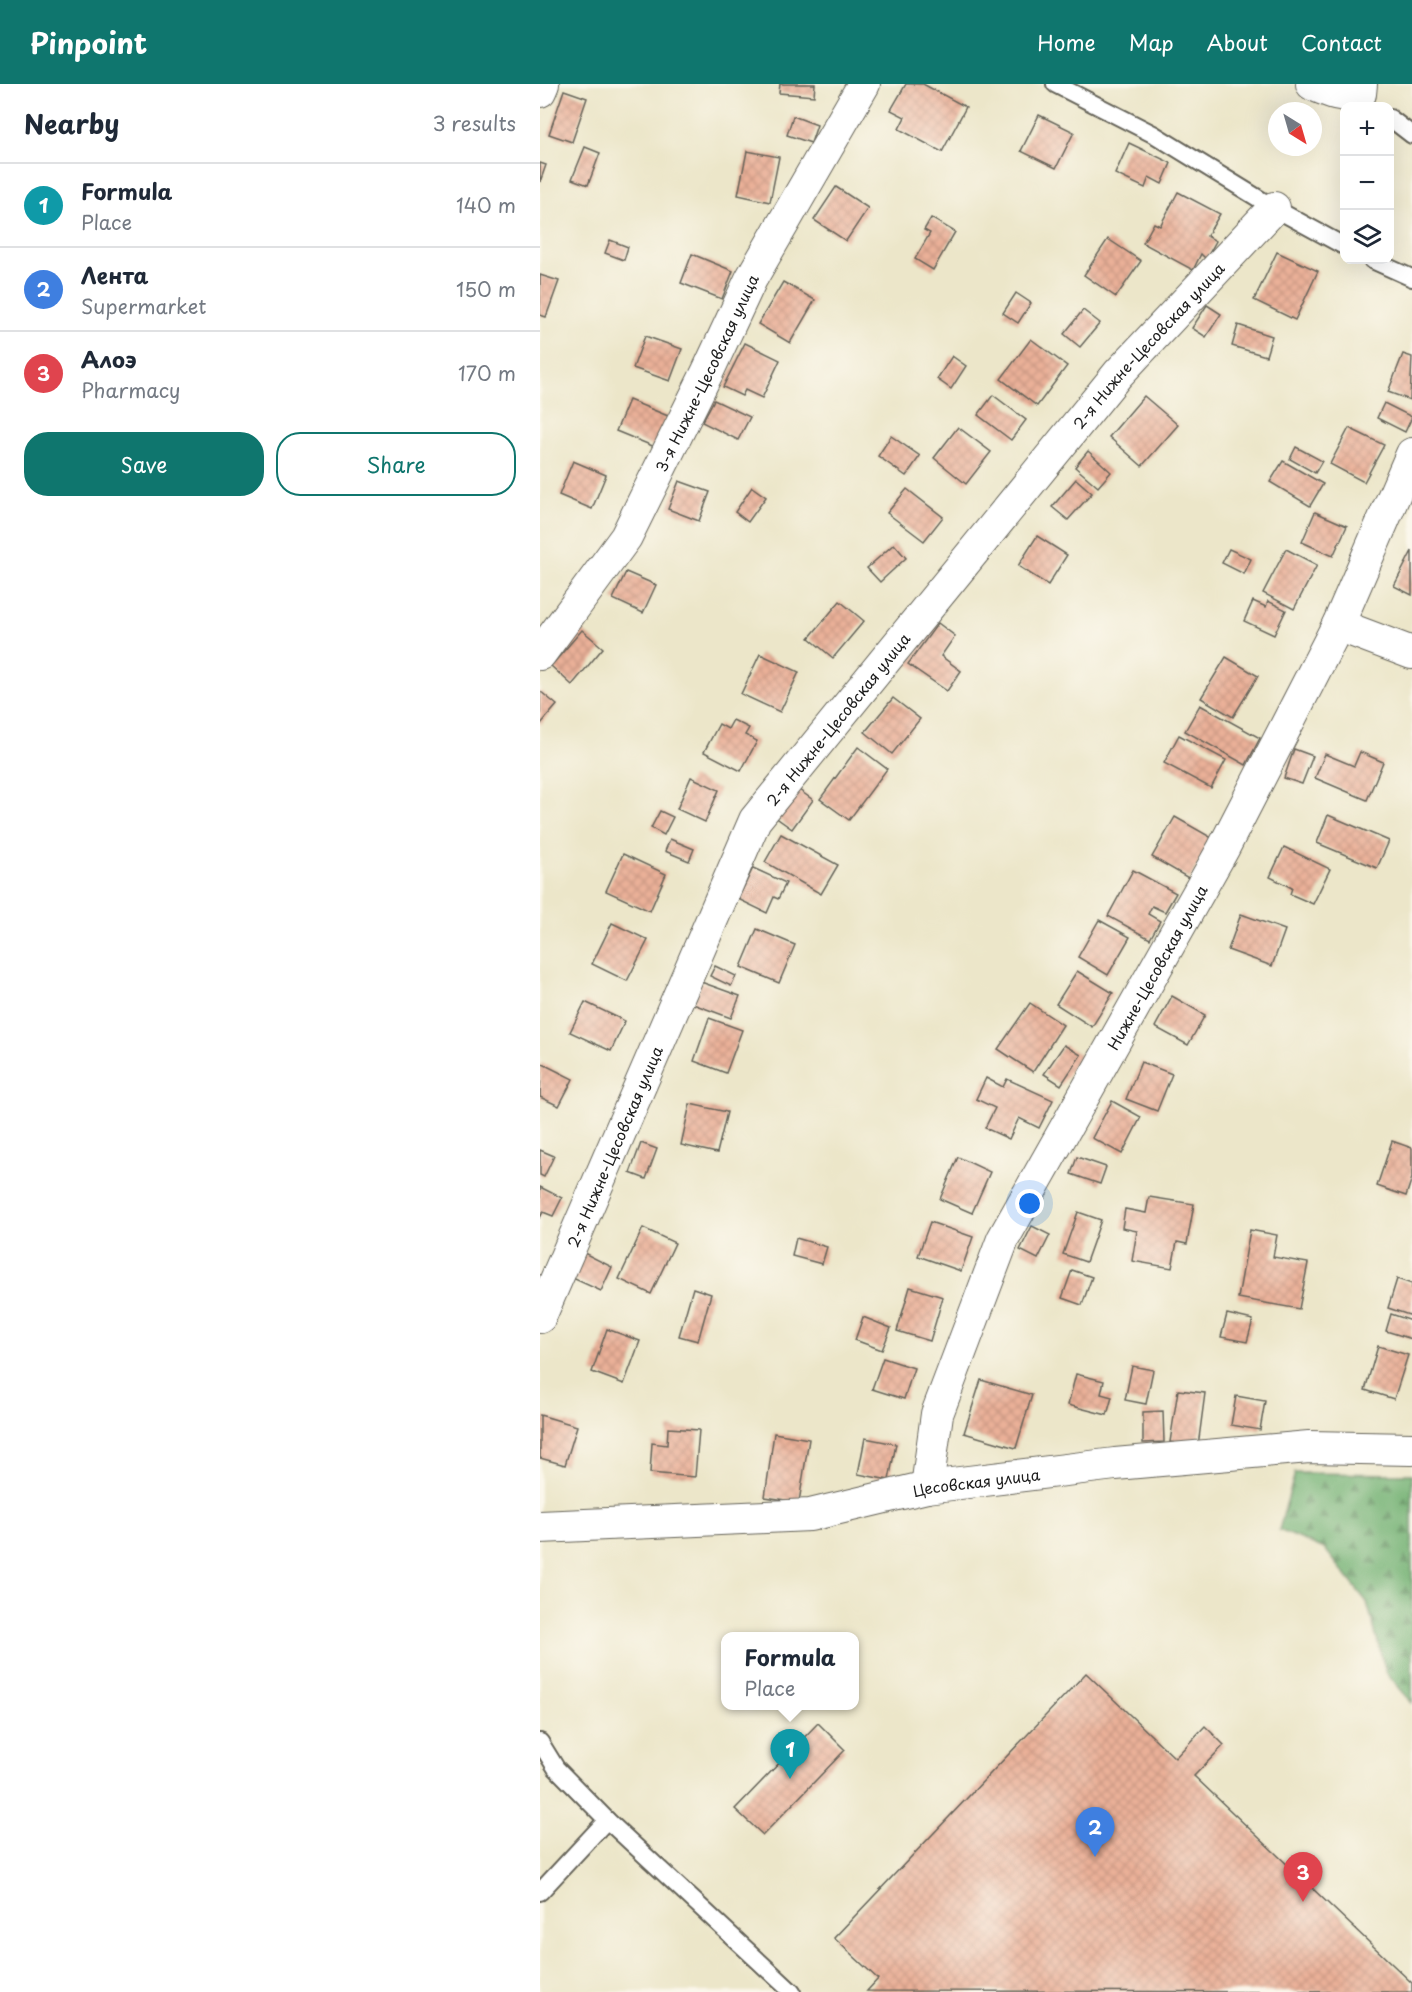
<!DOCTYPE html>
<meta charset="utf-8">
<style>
:root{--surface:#fff;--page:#f2f2f3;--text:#1f2937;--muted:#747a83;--line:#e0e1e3;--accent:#0f766e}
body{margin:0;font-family:"Playpen Sans",sans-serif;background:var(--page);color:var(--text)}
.controls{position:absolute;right:18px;top:18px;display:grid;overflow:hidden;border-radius:12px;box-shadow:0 6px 24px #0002}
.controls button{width:54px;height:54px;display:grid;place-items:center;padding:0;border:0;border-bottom:2px solid var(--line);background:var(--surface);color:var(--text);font:30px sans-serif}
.compass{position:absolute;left:728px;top:18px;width:54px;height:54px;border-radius:50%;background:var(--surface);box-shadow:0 6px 24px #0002;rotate:143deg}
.you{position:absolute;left:490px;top:1120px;width:21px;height:21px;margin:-15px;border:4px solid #fff;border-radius:50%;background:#1a73e8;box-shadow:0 0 0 9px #1a73e833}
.badge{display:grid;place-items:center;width:39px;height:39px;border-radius:50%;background:var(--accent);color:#fff;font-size:20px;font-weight:700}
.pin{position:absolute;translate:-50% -50px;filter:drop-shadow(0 2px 3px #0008)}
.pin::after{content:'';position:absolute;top:32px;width:21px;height:18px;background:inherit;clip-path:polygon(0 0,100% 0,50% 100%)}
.popup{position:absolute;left:181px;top:1548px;width:138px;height:78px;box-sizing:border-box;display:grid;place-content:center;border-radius:12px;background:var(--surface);filter:drop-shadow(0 2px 4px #0005);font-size:20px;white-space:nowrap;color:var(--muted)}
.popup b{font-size:22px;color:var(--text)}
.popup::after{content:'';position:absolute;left:50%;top:100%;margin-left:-12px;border:12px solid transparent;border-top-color:var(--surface)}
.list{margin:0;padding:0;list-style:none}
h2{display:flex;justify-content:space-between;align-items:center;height:78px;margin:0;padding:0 24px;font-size:26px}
h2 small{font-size:20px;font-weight:400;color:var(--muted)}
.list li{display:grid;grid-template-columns:39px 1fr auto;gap:18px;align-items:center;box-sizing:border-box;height:84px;padding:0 24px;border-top:2px solid var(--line)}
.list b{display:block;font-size:22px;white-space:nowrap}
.list p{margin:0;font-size:20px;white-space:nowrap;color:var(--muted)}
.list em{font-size:20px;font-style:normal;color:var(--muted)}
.actions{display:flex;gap:12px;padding:18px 24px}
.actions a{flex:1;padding:14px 0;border:2px solid var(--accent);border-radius:24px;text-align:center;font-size:21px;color:var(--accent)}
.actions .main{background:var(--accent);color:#fff}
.icon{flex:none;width:33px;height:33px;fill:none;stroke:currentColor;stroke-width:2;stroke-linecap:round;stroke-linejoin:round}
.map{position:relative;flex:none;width:872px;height:1908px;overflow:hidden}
header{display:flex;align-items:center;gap:36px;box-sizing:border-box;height:84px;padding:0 30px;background:var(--accent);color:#fff}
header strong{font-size:28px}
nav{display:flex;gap:33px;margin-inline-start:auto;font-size:21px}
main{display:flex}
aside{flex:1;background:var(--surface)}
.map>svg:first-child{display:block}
.forest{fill:url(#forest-firs);stroke:#476647;stroke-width:1.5}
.building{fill:url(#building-cross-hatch)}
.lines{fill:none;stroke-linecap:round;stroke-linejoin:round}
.service-casing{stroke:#656359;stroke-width:20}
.minor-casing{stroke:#656359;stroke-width:34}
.service{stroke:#fff;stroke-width:16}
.minor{stroke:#fff;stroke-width:32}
.labels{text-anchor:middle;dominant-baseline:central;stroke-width:5;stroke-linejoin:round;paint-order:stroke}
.street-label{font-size:15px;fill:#1c1c1c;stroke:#fbf7ec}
</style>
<header>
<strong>Pinpoint</strong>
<nav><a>Home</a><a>Map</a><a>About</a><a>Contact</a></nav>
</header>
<main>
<aside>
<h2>Nearby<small>3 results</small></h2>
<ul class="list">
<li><span class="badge" style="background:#0f9aa8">1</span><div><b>Formula</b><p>Place</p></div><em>140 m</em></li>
<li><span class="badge" style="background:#3f7fe0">2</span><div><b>Лента</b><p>Supermarket</p></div><em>150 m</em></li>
<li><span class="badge" style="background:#e0444e">3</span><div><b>Алоэ</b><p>Pharmacy</p></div><em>170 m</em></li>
</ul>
<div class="actions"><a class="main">Save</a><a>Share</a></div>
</aside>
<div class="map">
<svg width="872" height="1908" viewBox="0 0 872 1908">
<defs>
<pattern id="forest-firs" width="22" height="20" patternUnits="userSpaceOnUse" patternTransform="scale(1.5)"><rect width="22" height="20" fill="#72b172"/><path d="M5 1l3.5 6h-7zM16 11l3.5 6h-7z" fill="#5d8f5d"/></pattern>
<pattern id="building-cross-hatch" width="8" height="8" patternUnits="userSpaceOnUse" patternTransform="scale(1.5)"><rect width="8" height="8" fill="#eab098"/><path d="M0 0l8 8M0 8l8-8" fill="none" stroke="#c89782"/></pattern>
</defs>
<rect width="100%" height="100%" fill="#fbf7ec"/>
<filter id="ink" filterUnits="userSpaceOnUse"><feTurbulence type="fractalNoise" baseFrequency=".0167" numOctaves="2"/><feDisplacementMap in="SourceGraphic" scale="12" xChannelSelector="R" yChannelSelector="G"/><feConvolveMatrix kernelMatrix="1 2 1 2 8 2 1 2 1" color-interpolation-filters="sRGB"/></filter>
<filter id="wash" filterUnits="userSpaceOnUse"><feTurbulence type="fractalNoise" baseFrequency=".008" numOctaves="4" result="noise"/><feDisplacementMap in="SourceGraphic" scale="24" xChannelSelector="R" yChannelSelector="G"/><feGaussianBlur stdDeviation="1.35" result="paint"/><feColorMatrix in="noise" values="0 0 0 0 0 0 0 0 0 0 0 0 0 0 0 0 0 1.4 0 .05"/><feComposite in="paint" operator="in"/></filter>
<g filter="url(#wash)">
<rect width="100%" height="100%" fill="#ece6c9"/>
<path class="forest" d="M755,1389L872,1390V1619L846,1588L827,1518L785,1465L739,1446Z"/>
<g id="blocks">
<g class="building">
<path d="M240,0H275L274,12L239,9Z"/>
<path d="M366,0H383L426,23L402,68L359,45L365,33L351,26Z"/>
<path d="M24,6L47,14L32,58L9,50Z"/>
<path d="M499,31L534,48L516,84L481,67Z"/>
<path d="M253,32L277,41L271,59L247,51Z"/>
<path d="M589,59L631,79L622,100L609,93L605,104L575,90Z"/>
<path d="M45,63L60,69L48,101L32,95Z"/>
<path d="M207,67L239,73L230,118L198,111Z"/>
<path d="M0,79L6,81L0,98Z"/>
<path d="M296,103L328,124L306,157L274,136Z"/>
<path d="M638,108L680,130L667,152L676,157L666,175L661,170L653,186L603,159L614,139L620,142Z"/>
<path d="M391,134L415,148L393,186L375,175L390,149L384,146Z"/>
<path d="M568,155L601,177L576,213L544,191Z"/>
<path d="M70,156L88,163L84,176L65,169Z"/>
<path d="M737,168L778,187L755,236L714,216Z"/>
<path d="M152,170L193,187L182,215L141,199Z"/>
<path d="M0,191L19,197L6,233L0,231Z"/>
<path d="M243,198L275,216L250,259L218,240Z"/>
<path d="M476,209L491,219L478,239L463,229Z"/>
<path d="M667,221L681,230L666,253L652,244Z"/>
<path d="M543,226L560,239L540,263L524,250Z"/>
<path d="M698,241L732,252L726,272L692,262Z"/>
<path d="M105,252L142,265L130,297L93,284Z"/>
<path d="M491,255L527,282L497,322L461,295Z"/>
<path d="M205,259L240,276L222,314L205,306L202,312L183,303Z"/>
<path d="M863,270L872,273L870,316L848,308Z"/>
<path d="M412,272L426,282L411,305L397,295Z"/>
<path d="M453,311L486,336L471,356L438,331Z"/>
<path d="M604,312L638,341L602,382L569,353Z"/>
<path d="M89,316L128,332L115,363L76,347Z"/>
<path d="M174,316L210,333L198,356L162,338Z"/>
<path d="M844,319L872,333L865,348L837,334Z"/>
<path d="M418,343L451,368L426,400L394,374Z"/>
<path d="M809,344L844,361L824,398L790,380Z"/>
<path d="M351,352L380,372L366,392L338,372Z"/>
<path d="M756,363L782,377L775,389L750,375Z"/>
<path d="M548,367L571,388L558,403L535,383Z"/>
<path d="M33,377L66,391L52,425L19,411Z"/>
<path d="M743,377L783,400L770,422L730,398Z"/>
<path d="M536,395L552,409L528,436L512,423Z"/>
<path d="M139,397L170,408L159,437L128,425Z"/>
<path d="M212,403L226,413L208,438L195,428Z"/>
<path d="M367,405L403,433L384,457L347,429Z"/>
<path d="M775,428L807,442L793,472L762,458Z"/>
<path d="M497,452L527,471L508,501L478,482Z"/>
<path d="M354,460L366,474L340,498L327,484Z"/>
<path d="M689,465L711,475L704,490L682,479Z"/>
<path d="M746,465L777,481L754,525L723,509Z"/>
<path d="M872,467V511L854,502Z"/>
<path d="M86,488L116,501L103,529L73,515Z"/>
<path d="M300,517L324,537L293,574L269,554Z"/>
<path d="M713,517L726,523L728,517L746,526L734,551L704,537Z"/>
<path d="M398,539L415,552L401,572L421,587L407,607L368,580Z"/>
<path d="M42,546L63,564L32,601L11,582Z"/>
<path d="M220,570L259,588L240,628L201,610Z"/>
<path d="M686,573L718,592L693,633L661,614Z"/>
<path d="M0,607L17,621L0,641Z"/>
<path d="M353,614L380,635L352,670L325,648Z"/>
<path d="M660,621L720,654L706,681L645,647Z"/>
<path d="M193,636L209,644L205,651L217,657L201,687L164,668L179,640L188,645Z"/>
<path d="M639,651L686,676L671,704L624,679Z"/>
<path d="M318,663L347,685L309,736L280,715Z"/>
<path d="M754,665L773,672L762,700L744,694Z"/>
<path d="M820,668L843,678L827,716L775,694L785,670L814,682Z"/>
<path d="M151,693L179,706L165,738L137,725Z"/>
<path d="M252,701L273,716L252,745L231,730Z"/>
<path d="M120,727L133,733L124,751L111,744Z"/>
<path d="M788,731L849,757L837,784L777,759Z"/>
<path d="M635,733L672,754L650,795L612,773Z"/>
<path d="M241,750L298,781L281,810L225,778Z"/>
<path d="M130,755L154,765L149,777L125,767Z"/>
<path d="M744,763L790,785L773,820L750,810L752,804L730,793Z"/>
<path d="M83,770L126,790L110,827L66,807Z"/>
<path d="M213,784L246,799L238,815L234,813L227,829L198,815Z"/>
<path d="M593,786L636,809L625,828L612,822L608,830L620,837L610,855L568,832Z"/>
<path d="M701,830L745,846L732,882L688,866Z"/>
<path d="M559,836L590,853L568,891L538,873Z"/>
<path d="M72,839L108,856L87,897L52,880Z"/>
<path d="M217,845L255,861L239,899L201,883Z"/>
<path d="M175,882L196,892L191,902L170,892Z"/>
<path d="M537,887L573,909L552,943L516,920Z"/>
<path d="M161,898L200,912L191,934L153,920Z"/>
<path d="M632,912L665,931L648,961L615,943Z"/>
<path d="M45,918L85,937L71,967L30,948Z"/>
<path d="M490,919L523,941L493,988L458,965Z"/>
<path d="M169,934L202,946L186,989L154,977Z"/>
<path d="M524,961L541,971L521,1001L504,990Z"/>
<path d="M601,978L632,990L617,1027L586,1015Z"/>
<path d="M1,979L33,995L19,1022L0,1013Z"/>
<path d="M446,994L463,1003L467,995L513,1016L499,1044L479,1034L469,1055L445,1044L455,1024L436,1015Z"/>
<path d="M572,1017L601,1033L582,1070L552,1054Z"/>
<path d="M150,1020L187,1028L177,1069L141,1061Z"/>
<path d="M852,1057L872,1064V1094L866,1112L837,1102Z"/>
<path d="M101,1059L117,1065L106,1095L90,1089Z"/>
<path d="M0,1066L14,1072L4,1093L0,1091Z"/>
<path d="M418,1073L450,1088L432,1129L400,1115Z"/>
<path d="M537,1073L566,1083L560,1100L531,1090Z"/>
<path d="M0,1103L22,1114L13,1132L3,1128L0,1134Z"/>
<path d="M609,1113L654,1120L647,1160L637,1158L632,1184L592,1177L597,1147L582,1144L585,1125L606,1129Z"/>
<path d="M538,1128L561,1136L546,1178L523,1170Z"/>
<path d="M390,1138L433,1153L421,1187L378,1172Z"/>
<path d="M492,1142L510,1151L498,1175L480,1166Z"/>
<path d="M103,1144L135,1159L111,1210L79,1195Z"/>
<path d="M710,1146L737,1151L733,1173L768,1179L759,1225L698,1214Z"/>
<path d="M256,1154L287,1163L282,1180L252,1172Z"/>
<path d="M40,1167L72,1183L61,1207L28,1192Z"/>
<path d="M532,1186L552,1193L542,1221L522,1214Z"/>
<path d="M857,1195L872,1200V1232L848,1224Z"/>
<path d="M370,1203L403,1213L390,1257L357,1247Z"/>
<path d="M153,1204L171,1210L158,1257L139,1252Z"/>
<path d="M687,1230L713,1236L707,1258L681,1253Z"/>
<path d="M851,1230L872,1237V1255L846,1247Z"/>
<path d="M323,1233L351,1244L342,1266L315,1256Z"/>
<path d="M67,1245L100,1257L84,1300L52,1288Z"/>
<path d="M838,1262L868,1271L854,1315L825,1306Z"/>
<path d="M343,1274L374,1284L364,1315L332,1305Z"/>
<path d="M592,1282L613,1286L606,1320L585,1316Z"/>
<path d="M536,1290L564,1297L561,1310L572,1313L567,1331L528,1321Z"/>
<path d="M441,1296L492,1311L476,1364L424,1349Z"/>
<path d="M638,1306L665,1309L658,1362L630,1358Z"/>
<path d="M696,1312L725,1317L720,1346L691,1341Z"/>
<path d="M623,1327L624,1358L603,1359V1328Z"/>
<path d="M0,1331L37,1342L25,1381L0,1374Z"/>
<path d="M128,1344L159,1346L155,1393L110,1389L112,1359L127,1361Z"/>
<path d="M234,1349L269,1355L259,1418L225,1413Z"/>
<path d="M325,1354L356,1360L349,1396L318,1390Z"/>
<path d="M546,1589L635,1674L665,1642L684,1661L654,1692L872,1899V1908L327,1907L338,1895L294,1854Z"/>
<path d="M278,1639L305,1666L223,1751L195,1725Z"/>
</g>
</g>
</g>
<g filter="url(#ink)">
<use href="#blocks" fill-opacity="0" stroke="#656359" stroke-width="1.5"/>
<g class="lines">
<g class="service-casing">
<g id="service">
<path d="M515,0L615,51L734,124L804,162"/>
<path d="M850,34L872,51"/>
<path d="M832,176L872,194"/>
<path d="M0,1658L16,1684L67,1736"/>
<path d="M0,1808L67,1736L252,1908"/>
</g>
</g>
<g class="minor-casing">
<g id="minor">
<path d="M772,0C788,7 802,14 820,10L821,0"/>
<path d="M0,7L3,0"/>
<path d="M798,541L872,569"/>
<path id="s1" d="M0,570L86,453L168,287L211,195L324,0"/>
<path id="s2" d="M0,1233L215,736L578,290L734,124"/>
<path id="s3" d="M387,1403L397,1330L463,1155L683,765L798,541L872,370"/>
<path id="s4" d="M0,1443L270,1431L387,1403L575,1380L769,1363L872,1365"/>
</g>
</g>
<use href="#service" class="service"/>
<use href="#minor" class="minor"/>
</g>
</g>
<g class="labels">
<g class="street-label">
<text stroke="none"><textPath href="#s2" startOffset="1158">2-я Нижне-Цесовская улица</textPath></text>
<text stroke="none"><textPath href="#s1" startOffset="328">3-я Нижне-Цесовская улица</textPath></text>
<text stroke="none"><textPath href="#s2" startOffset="672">2-я Нижне-Цесовская улица</textPath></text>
<text stroke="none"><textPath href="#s3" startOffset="573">Нижне-Цесовская улица</textPath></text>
<text stroke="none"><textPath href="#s2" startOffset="186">2-я Нижне-Цесовская улица</textPath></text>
<text stroke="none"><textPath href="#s4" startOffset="440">Цесовская улица</textPath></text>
</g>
</g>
</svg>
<div class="controls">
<button>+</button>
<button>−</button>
<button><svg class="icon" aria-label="layers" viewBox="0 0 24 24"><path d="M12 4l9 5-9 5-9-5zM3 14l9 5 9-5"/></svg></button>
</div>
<svg class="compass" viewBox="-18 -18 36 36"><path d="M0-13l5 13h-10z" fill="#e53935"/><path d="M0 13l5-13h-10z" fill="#747a83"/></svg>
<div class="you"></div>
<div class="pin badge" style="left:250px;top:1695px;background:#0f9aa8">1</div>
<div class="popup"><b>Formula</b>Place</div>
<div class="pin badge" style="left:555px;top:1773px;background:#3f7fe0">2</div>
<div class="pin badge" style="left:763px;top:1818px;background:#e0444e">3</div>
</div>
</main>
